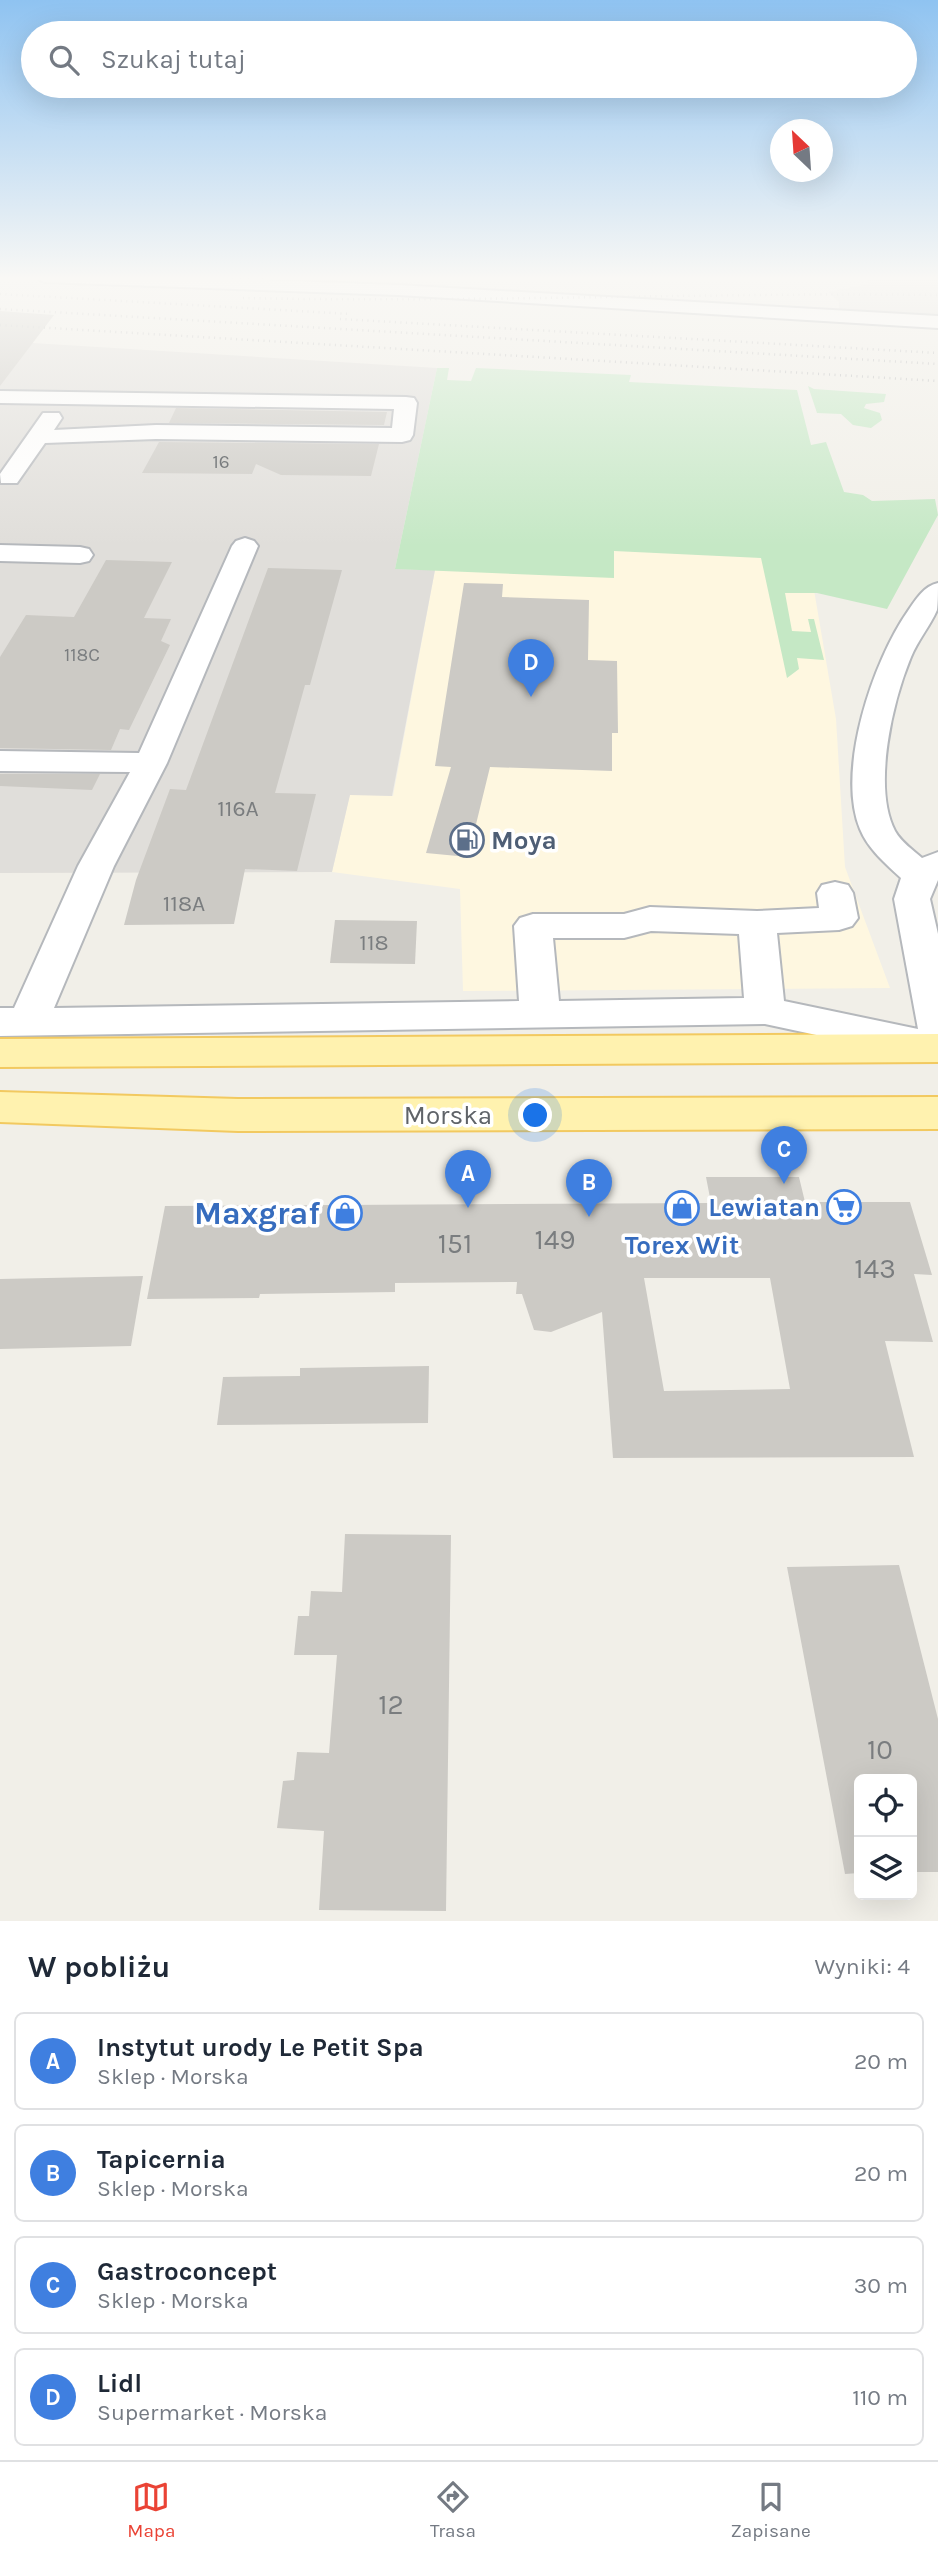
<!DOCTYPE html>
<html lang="pl">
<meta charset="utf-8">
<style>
:root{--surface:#fff;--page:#f2f2f3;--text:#1f2937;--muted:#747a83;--line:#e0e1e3;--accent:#ea4335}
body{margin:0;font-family:Karla,sans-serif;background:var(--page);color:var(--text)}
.controls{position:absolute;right:21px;bottom:21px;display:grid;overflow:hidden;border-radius:10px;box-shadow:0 7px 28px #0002}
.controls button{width:63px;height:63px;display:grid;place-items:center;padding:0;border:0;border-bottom:2px solid var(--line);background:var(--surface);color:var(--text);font:35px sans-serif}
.compass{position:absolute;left:770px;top:119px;width:63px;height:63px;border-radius:50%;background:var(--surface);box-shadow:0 7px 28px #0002;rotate:335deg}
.you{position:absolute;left:536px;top:1116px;width:24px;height:24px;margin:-18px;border:5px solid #fff;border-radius:50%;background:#1a73e8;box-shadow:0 0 0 10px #1a73e833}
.badge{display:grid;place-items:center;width:46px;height:46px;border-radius:50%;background:var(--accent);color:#fff;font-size:23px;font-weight:700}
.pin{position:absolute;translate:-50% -58px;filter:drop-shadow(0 2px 4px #0008)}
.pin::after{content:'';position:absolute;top:37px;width:24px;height:21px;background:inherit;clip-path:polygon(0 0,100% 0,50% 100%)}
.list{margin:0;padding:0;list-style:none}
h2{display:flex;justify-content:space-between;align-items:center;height:91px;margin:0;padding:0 28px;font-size:30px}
h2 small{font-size:23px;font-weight:400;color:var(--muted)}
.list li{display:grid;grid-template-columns:46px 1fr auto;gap:21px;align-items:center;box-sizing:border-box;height:98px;margin:0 14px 14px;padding:0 14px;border:2px solid var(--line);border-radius:10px}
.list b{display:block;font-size:26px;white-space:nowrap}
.list p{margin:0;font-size:23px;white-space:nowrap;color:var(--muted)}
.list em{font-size:23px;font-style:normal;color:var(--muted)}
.icon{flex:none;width:38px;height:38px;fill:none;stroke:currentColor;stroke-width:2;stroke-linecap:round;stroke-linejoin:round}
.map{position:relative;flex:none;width:938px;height:1921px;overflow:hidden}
.search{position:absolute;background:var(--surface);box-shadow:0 7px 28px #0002;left:21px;right:21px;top:21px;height:77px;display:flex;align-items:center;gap:18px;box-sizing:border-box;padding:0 24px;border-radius:38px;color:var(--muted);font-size:26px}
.sheet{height:539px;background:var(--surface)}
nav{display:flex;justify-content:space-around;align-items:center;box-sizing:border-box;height:98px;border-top:2px solid var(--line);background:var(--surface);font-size:19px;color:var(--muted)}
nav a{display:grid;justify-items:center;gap:4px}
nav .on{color:var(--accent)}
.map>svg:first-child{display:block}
.commercial{fill:#fef7e0}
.industrial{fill:#e0deda}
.green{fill:#c5e8c5}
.building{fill:#cccac5;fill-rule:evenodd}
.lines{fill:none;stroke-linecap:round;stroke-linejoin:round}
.minor-casing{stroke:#b5b8bc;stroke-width:4}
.major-casing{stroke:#f2c960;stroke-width:4}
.minor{fill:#fff;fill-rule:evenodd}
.major{fill:#fff2af;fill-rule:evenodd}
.rail{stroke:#b6b7b8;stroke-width:2.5;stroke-dasharray:1 4.5;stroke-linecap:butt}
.labels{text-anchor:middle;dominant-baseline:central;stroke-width:7;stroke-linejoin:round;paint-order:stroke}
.far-number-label{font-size:19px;fill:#7a7d7f}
.number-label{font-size:23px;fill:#7a7d7f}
.service-label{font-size:26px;font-weight:bold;fill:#4e5e75;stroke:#fff;text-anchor:start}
.street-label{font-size:26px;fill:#5f6368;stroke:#fff}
.shop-label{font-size:26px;font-weight:bold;fill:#366cbe;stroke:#fff;text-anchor:end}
.near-number-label{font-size:28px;fill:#7a7d7f}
.near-shop-label{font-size:32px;font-weight:bold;fill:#366cbe;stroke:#fff;text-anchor:end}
</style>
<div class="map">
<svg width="938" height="1921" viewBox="0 0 938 1921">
<rect width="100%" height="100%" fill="#f1efe8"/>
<path class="commercial" d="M799,502L836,719L845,867L890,988L463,991L460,889L332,872L350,794L393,796L435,570L526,571Z"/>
<g class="industrial">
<path d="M874,277H938V318L839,312V302L828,292L868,284L867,278Z"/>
<path d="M0,341L437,368L395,569L435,570L392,796L350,795L332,872L0,873Z"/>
</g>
<g class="green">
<path d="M437,368H449L447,380L471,381L476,368L631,375L629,382L797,390L811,445L826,442L844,492L863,495L872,501L935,499L938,515L887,609L817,593H785L792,631L811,632L808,619H814L824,660L797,658L799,669L787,678L761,558L614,551V578L395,569Z"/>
<path d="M808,386L814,389L886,394L884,402L866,404L864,408L880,413L882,420L871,428L853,425L841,414L817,413Z"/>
</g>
<g class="building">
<path d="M0,311L54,315L0,386Z"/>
<path d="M176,408L387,412L384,425L169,423Z"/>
<path d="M159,442L379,444L371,476L281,475L256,464L252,474L142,473Z"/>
<path d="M106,560L172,562L144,618L171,619L161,641L170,645L129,730L120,729L111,750L0,748V657L26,615L74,617Z"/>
<path d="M268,568L342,570L310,685H305L275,793L316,794L297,871L245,869L234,924L124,925L136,880L170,789L186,790Z"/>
<path d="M464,583L503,584L502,597L589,600L588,660L617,661L618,733H612V771L490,767L468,857L426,853L451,767L435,766Z"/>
<path d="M0,774H100L92,790L0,786Z"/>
<path d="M335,920L417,921L415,964L330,963Z"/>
<path d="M706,1177H799L805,1202H910L932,1275L914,1274L933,1342L885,1341L914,1457L613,1458L602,1312L551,1332L534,1330L522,1294H516L517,1282L395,1283V1292L260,1294L259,1298L147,1299L165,1206L711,1203ZM644,1278H770L790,1389L664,1391Z"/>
<path d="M143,1276L131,1346L0,1349V1279Z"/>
<path d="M429,1366L428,1423L217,1425L223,1377L300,1376V1368Z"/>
<path d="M345,1534L451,1535L446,1911L319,1910L324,1831L277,1828L283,1781L294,1780L297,1752L329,1753L337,1655H294L298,1616H309L311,1591L342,1592Z"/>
<path d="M899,1565L938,1719V1872H912V1779H859V1873L845,1874L787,1567Z"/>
</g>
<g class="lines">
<g class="minor-casing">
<g id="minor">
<path d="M35,277H179L398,285L938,316V328L398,295L44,282Z"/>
<path d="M0,391L406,397L414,398L417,403L413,435L410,440L402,442L156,439L45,443L17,483H1L0,474L43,413H59L62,418L54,430L156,425L392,428L394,409L0,403Z"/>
<path d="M245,538L254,541L258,546L167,763L114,866L54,1008L519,1001L514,926L520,918L533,914H624L650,907L757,911L819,908L817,893L822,885L835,882L848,885L853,893L858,918L852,926L839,930L777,933L784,1001L918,1029L894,899L901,878C886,864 868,849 860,829C836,770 873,661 908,611C916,599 924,586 938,583C938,591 938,603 937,610C930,626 918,640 911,657C893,700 872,787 895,831C901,842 913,850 922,858L938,852V880L930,899L938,934V1061L765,1024L0,1036V1008H14L78,866L130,772L0,771V751L139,753L232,546L236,541ZM651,931L739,934L744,998L559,1001L553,938H624Z"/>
<path d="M0,545L80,547L89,549L93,555L89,561L80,563L0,561Z"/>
</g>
</g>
<g class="major-casing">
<g id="major">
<path d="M938,1034V1062L0,1067V1039Z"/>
<path d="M0,1092L238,1099L938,1097V1129L238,1131L0,1122Z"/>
</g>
</g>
<use href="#minor" class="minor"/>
<use href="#major" class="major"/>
<g class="rail">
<path d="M0,294L351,314"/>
<path d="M243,298C475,303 706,292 938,295"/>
<path d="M0,309L938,364"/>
<path d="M340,319L938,353"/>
<path d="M0,325L938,381"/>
</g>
</g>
<linearGradient id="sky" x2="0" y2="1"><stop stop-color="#8fc3f1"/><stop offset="0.51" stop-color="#f9f8f5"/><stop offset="1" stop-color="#f9f8f5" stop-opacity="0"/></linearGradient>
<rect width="938" height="546" fill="url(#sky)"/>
<defs>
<g id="fuel-ring" transform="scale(1.75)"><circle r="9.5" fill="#fff" stroke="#5c6f8a" stroke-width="1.5"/><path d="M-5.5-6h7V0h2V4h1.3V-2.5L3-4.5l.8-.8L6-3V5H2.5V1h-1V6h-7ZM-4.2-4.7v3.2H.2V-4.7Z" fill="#5c6f8a"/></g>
<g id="supermarket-ring" transform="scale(1.75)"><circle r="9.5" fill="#fff" stroke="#3f7fe0" stroke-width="1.5"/><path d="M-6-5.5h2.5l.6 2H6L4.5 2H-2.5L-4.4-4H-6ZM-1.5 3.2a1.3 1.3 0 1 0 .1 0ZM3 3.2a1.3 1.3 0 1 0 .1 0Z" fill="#3f7fe0"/></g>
<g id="shop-ring" transform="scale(1.75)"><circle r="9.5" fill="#fff" stroke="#3f7fe0" stroke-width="1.5"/><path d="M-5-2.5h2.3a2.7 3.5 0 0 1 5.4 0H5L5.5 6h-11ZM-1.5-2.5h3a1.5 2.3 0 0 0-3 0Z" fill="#3f7fe0"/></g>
</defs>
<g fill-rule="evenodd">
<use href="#fuel-ring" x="467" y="840"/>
<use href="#supermarket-ring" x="844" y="1207"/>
<use href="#shop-ring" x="682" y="1208"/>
<use href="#shop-ring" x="345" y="1213"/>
</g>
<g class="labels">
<g class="far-number-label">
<text x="221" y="462">16</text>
<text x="82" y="655">118C</text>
</g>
<g class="number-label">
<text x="238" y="808">116A</text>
<text x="184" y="903">118A</text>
<text x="374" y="942">118</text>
</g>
<g class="service-label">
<text x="491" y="840">Moya</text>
</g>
<g class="street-label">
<text x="448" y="1115">Morska</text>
</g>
<g class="shop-label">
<text x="820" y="1207">Lewiatan</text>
<text x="682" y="1245" text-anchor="middle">Torex Wit</text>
</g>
<g class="near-number-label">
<text x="555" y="1239">149</text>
<text x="455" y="1243">151</text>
<text x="875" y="1268">143</text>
<text x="391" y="1704">12</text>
<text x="880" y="1749">10</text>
</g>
<g class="near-shop-label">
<text x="320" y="1213">Maxgraf</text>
</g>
</g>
</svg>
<div class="controls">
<button><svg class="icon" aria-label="locate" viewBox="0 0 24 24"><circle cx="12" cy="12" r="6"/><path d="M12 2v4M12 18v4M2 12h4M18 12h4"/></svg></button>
<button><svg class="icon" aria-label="layers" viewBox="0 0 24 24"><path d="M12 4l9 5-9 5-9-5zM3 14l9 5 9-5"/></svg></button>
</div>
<svg class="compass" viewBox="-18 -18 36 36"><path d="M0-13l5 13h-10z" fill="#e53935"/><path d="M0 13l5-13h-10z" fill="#747a83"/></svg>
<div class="you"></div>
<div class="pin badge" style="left:468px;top:1208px;background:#3f7fe0">A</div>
<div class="pin badge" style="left:589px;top:1217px;background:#3f7fe0">B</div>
<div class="pin badge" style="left:784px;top:1184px;background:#3f7fe0">C</div>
<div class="pin badge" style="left:531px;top:697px;background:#3f7fe0">D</div>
<div class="search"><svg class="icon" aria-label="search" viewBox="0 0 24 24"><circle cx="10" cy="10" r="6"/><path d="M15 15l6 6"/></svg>Szukaj tutaj</div>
</div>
<section class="sheet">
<h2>W pobliżu<small>Wyniki: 4</small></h2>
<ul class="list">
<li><span class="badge" style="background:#3f7fe0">A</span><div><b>Instytut urody Le Petit Spa</b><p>Sklep · Morska</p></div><em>20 m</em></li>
<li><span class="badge" style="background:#3f7fe0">B</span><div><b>Tapicernia</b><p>Sklep · Morska</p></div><em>20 m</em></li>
<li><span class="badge" style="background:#3f7fe0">C</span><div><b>Gastroconcept</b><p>Sklep · Morska</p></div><em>30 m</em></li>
<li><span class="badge" style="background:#3f7fe0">D</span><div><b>Lidl</b><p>Supermarket · Morska</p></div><em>110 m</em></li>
</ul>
</section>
<nav>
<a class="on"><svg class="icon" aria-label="map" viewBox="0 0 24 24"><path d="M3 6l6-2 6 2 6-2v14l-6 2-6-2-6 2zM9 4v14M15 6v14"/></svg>Mapa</a>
<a><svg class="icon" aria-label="directions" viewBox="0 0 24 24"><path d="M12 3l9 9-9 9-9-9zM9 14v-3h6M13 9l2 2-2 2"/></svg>Trasa</a>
<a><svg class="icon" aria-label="saved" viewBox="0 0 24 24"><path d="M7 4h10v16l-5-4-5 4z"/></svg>Zapisane</a>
</nav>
